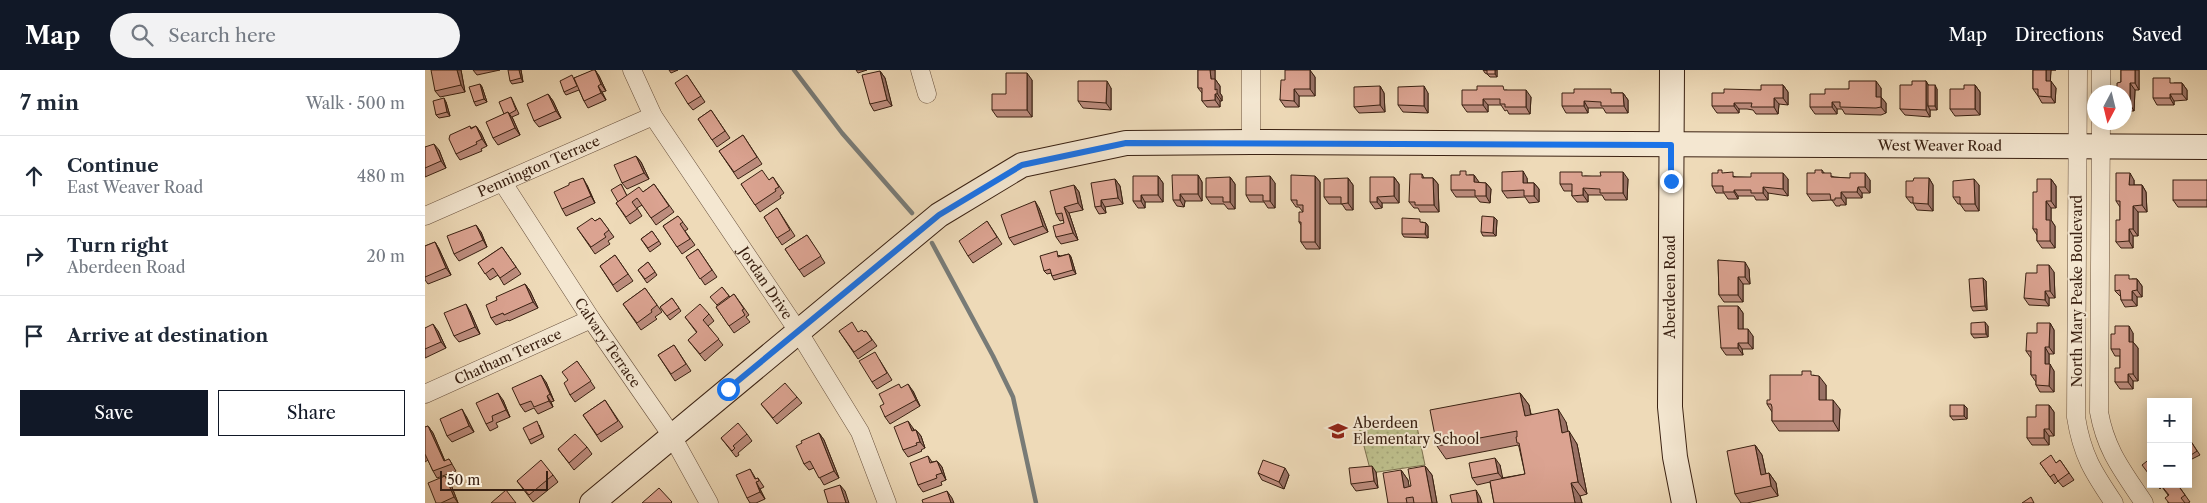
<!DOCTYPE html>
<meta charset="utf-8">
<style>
:root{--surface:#fff;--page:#f2f2f3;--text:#1f2937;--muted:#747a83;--line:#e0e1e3;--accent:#111827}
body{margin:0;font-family:"Libre Caslon Text",serif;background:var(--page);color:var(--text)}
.controls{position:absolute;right:15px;bottom:15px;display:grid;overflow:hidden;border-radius:0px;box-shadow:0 2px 12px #0003}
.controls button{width:45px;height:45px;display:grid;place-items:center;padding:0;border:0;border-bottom:1px solid var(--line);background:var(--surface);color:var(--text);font:25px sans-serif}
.compass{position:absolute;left:1662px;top:15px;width:45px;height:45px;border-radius:50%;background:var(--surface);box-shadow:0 2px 12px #0003;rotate:187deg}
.scale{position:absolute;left:15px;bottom:12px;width:108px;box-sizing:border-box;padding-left:5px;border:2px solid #3a2112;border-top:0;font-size:14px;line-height:18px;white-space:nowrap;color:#3a2112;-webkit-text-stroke:4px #f4e7d1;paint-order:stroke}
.stop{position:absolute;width:15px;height:15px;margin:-11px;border:4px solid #1a73e8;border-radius:50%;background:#fff}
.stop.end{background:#1a73e8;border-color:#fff;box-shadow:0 1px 5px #0008}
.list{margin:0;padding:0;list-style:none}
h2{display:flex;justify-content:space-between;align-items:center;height:65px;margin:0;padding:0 20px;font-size:21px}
h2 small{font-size:16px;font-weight:400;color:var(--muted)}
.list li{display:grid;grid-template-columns:32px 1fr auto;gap:15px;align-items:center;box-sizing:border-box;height:80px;padding:0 20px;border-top:1px solid var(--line)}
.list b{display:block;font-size:19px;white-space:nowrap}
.list p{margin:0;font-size:16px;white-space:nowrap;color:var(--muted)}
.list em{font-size:16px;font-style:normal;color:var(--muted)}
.actions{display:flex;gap:10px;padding:15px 20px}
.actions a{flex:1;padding:11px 0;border:1px solid var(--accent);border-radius:0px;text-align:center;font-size:18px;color:var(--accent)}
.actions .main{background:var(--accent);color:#fff}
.icon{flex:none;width:28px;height:28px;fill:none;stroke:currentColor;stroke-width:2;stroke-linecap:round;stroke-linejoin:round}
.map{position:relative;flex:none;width:1782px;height:433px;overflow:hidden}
header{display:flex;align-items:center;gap:30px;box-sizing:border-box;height:70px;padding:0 25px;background:var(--accent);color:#fff}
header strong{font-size:24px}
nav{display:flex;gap:28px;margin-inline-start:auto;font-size:18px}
.search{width:350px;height:45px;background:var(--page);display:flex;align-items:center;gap:12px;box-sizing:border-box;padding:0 18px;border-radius:28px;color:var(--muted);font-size:19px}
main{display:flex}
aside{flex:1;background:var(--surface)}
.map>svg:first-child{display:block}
.grass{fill:url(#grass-dots);stroke:#7c704e}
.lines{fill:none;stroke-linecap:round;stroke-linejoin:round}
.stream{stroke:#787b77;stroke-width:4.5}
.street-casing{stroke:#674f3c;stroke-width:19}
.secondary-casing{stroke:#3a2112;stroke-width:26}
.street{stroke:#f4e7d1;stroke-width:18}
.secondary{stroke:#f4e7d1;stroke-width:24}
.wall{fill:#bc8c7d;stroke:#3a2112}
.shaded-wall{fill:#997266;stroke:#3a2112}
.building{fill:#dba391;stroke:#3a2112}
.route{stroke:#1a73e8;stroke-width:6}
.labels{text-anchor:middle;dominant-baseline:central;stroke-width:4;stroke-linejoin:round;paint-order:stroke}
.street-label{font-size:14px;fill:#3a2112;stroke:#f4e7d1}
.poi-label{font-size:14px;fill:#3a2112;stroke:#f4e7d1;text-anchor:start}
</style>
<header>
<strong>Map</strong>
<div class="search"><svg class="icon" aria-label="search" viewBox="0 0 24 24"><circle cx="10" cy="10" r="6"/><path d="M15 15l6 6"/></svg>Search here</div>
<nav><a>Map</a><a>Directions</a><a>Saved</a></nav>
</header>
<main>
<aside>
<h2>7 min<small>Walk · 500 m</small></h2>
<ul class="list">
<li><svg class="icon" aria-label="ahead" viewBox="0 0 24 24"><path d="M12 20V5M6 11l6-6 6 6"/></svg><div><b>Continue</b><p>East Weaver Road</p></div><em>480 m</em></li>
<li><svg class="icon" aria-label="right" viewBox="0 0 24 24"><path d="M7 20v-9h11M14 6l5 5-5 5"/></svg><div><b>Turn right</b><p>Aberdeen Road</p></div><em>20 m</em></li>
<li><svg class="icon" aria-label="arrive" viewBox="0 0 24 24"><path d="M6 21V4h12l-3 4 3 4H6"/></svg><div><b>Arrive at destination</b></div></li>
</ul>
<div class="actions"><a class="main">Save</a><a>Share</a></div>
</aside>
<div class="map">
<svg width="1782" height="433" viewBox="0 0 1782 433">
<defs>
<pattern id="grass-dots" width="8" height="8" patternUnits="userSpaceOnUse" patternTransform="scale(1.25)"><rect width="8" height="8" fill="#bdbe8b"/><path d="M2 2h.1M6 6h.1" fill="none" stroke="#a3a377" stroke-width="1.8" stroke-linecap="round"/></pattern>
</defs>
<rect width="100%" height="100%" fill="#eedab8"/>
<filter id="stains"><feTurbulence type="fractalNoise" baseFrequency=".004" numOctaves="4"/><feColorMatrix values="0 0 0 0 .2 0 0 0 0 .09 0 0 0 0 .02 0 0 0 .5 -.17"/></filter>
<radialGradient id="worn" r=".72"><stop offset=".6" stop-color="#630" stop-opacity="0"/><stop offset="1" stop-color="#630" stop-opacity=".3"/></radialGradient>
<path class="grass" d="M991,352L1000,395L946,403L934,357Z"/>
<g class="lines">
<g class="stream">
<path d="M369,0L417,63L487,143"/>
<path d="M507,173L568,286L588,327L611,433"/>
</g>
<g class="street-casing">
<g id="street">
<path id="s1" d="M207,0L228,46L373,261L435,362L462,433"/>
<path d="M495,0L502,24"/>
<path d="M1653,0L1651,347C1657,385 1668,402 1689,433"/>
<path d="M1676,22V0"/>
<path d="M1676,52L1674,342C1681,381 1698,401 1719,433"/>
<path d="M826,72V0"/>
<path id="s2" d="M78,113L166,249L247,366L284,433"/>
<path id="s3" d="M0,146L228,46"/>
<path id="s4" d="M0,324L166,249"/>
</g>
</g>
<g class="secondary-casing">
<g id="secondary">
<path d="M1247,0L1245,337L1250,387L1259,433"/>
<path id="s5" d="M167,433L514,145L597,95L701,73L826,72L1782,77"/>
</g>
</g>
<use href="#street" class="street"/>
<use href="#secondary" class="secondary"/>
</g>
<g class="wall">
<path d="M36,0L40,22L15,27L10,21Z"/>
<path d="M48,0H75L52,5Z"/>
<path d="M96,0L98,12L87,14L85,11Z"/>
<path d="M170,0L174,6L181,21L177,22L181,30L163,38L159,31L154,20L141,25L139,22L149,8Z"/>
<path d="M244,0H253L246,3Z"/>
<path d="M431,0H442L433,3Z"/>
<path d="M773,0H790V9L795,16V23L797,26V31H795V37H782L777,31V23L773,18Z"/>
<path d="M884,0L890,7V26H874V37H860L855,30L860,10Z"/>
<path d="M1058,0H1072V7H1065L1062,4L1060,3Z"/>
<path d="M1608,0H1631H1626L1625,11L1631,18L1630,33H1617L1613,26L1608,19Z"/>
<path d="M1696,0H1714V20H1710L1709,41H1700V22L1696,12Z"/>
<path d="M455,1L460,8L467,36L449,41L445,34Z"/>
<path d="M262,5L280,32L268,40L263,34Z"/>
<path d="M607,10V47H572L567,40L581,24Z"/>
<path d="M1501,11L1503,15L1512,19V40H1505V47L1480,45L1475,39L1487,15Z"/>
<path d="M1749,13H1757L1762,20V30L1749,31V35H1732L1728,28Z"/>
<path d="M55,14L57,17L62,32L51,36L49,32Z"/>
<path d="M1358,15L1363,22V35L1354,34L1353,44H1331L1328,40L1322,39H1314V43H1292L1287,36L1299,23L1336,20Z"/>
<path d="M1550,15L1555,22V45L1530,46L1525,39L1539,19Z"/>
<path d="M955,16L959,23L960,42L934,43L929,37Z"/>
<path d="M686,18V40L658,38L653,31Z"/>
<path d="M1456,18V27L1461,33V43L1456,45L1420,44L1417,39H1412V44H1390L1385,37L1400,24L1424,19Z"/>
<path d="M1081,20L1106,27L1105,44H1084L1082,40L1080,41L1076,35H1063V42H1042L1037,35Z"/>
<path d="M1003,23V43L978,42L973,35Z"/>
<path d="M1189,23H1198L1203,30V43H1181L1178,38H1163V43H1141L1137,36Z"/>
<path d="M123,24L128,31L136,48L114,57L109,51Z"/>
<path d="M86,27L88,31L94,44L87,47L95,65L73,75L68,68L79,44Z"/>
<path d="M21,32L25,46L14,48L11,45Z"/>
<path d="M286,40L305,68L292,77L273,49Z"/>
<path d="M51,56L56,63L62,76L56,79L57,81L35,90L31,84L46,58Z"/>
<path d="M318,65L337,94L313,109L294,81Z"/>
<path d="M0,77L14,80L21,98L0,107Z"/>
<path d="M211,86L216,92L224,109L202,119L197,113Z"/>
<path d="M1397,100L1399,103L1409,107L1445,110V123H1437V128H1421V135H1415V136H1411L1407,130L1387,131L1382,124L1390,103Z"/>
<path d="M1299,103L1311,107L1363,109V126L1343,123V130H1331L1329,126H1313V129H1303L1299,123H1291L1287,116Z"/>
<path d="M997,104L999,108H1008L1013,114L1014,142H995L993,138H989L984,132Z"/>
<path d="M773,105L777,112V131H760L759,137L752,136L748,130Z"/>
<path d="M1044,105H1049L1054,113H1061L1066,119L1065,133L1055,132L1051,127H1031L1026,120Z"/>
<path d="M733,106L738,113V132H720V138H713L708,131Z"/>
<path d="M890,106L895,112V179H881L876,172V155L874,152L878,142L874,137H871L866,130Z"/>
<path d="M1160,106L1203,109L1202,130H1180L1177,125H1163V132H1152L1147,126V121H1139L1135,114Z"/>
<path d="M348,107L359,123L355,126L356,128L335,142L316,114L344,110Z"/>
<path d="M805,107L810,114V139H803L799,134H786L781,127Z"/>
<path d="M969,107L974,114V133H957V138L950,139L945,132Z"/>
<path d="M923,108L928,115V140H921L917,134H904L899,127Z"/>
<path d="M1102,108V113H1109L1114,119V132L1104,133L1100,127L1082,128L1077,121Z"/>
<path d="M1504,108L1508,115V141L1492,140L1488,133H1486L1481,127Z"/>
<path d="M690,109L695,116L698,134L680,137L681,143L674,144L670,137Z"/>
<path d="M1626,109L1631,116V138H1626V150L1630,156V178H1617L1612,171V165L1608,159L1612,122Z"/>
<path d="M1709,110V115H1717L1721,122L1722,142H1713V166H1708V178H1696L1691,172L1695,150V137L1691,131Z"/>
<path d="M1782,110V137H1753L1748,130Z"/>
<path d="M850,113V138H843L839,132H825L821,125Z"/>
<path d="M196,114L202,126L218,122L229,114L249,142L231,155L217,135L212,138L217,146L205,154L191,133L193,132Z"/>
<path d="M162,115L170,133L141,146L137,139Z"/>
<path d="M649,115L654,122L658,140L644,143L653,170L636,174L631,167L639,153V150L635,151L631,144Z"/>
<path d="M1554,115V141H1540L1535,134H1533L1528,127Z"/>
<path d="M352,138L370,166L357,175L339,147Z"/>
<path d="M614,138L623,162L589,175L584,168Z"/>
<path d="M253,146L263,159L260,161L270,175L257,184L238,156Z"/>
<path d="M1069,147L1072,150L1071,166H1058L1056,162Z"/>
<path d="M175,148L189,167L183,171L185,174L170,184L152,158L170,151Z"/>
<path d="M562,151L577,174L548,193L543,186Z"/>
<path d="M997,152L1001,153L1003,156V168L979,167L977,164Z"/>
<path d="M227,161L236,174L225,182L216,169Z"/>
<path d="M56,162L62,177L34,191L29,184Z"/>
<path d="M382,165L400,193L379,207L360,179Z"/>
<path d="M10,172L14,179L26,205L3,214L0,210V176Z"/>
<path d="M77,177L96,204L79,215L73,205L65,210L53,193Z"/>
<path d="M273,179L292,207L280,215L261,187Z"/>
<path d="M644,184L646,187L651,204L629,210L627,206L626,203L622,204L619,201L634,185L635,186Z"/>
<path d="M190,185L208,211L192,222L175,196Z"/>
<path d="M1293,190L1324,199L1325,214H1318V232H1299L1294,225Z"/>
<path d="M223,192L232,205L222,213L213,200Z"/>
<path d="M1629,202L1630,228H1624V236L1604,235L1599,228Z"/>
<path d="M1558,208L1561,211L1562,240L1548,241L1546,237Z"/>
<path d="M1707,209H1712L1717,216V227H1712V236L1700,237L1696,230V227L1690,221Z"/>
<path d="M100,214L105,221L113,238L84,251L83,250L71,255L66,248L72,230Z"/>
<path d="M297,217L305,227L309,224L324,245L321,247L325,252L309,263L291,237L292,236Z"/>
<path d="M220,218L237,242L230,247L232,249L216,260L198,234Z"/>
<path d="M247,228L256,241L245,250L235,237Z"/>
<path d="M1313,236L1318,243V259L1328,266V279H1317L1318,285H1301L1296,278Z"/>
<path d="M45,241L55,264L34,272L29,266Z"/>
<path d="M284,244L289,251L283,256L298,275L280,291L263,270L272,263L260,247Z"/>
<path d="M1625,253L1629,260V284H1624V294L1629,301V322H1615L1611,315V312L1606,305V288L1601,281L1612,263Z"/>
<path d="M1563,256V267L1549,268L1546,264Z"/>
<path d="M0,258L13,261L21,278L0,288Z"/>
<path d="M414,261L439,262L441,261L452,276L433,289Z"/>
<path d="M1708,263V272L1713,278V311H1708V319H1695L1690,312L1695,298V286H1690L1686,279Z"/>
<path d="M249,275L266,301L250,311L233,285Z"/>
<path d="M454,289L467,310L452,319L447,312Z"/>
<path d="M152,291L170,318L150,332L145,325L143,310Z"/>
<path d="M1389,305L1401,315V330L1415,339L1414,361H1354L1347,351V342L1342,334L1345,330Z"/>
<path d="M121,312L129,331L126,332L128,337L113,344L109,338L100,342L95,335Z"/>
<path d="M476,318L488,321L495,336L465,354L460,347L459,334Z"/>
<path d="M1095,323L1104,335L1106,344L1141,352L1143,362L1152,374L1162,424L1155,426L1157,433H1069L1065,412L1052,415L1047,408L1075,395L1077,408L1100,404L1094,377L1093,375L1021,389L1012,376Z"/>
<path d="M372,327L377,333L352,354L336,334Z"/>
<path d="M78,330L85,347L71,353L73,357L65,361L61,354Z"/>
<path d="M180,330L198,357L176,372L158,345Z"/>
<path d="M1624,335L1629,342V366H1624V375H1607L1602,368L1611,347Z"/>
<path d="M1542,338V349L1528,350L1525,346Z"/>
<path d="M41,346L49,362L27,372L22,366Z"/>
<path d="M114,355L119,367L106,374L104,370Z"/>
<path d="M3,356L8,363L20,391L24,389L31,401L12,408L8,401L3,390L0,392V357Z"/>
<path d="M488,358L489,360H491L496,366L500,378L496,380L497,381L483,387L478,380Z"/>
<path d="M394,363L399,370L414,408L399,415L389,398L384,400L379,394L377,373Z"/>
<path d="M322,364L327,371L313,383L314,385L311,387L296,368Z"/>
<path d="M1765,370L1775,385L1765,390L1763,387V371Z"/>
<path d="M1330,375L1337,385L1341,404L1344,403L1351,413L1353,426L1322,433H1316L1310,424Z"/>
<path d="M162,377L167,384L149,400L133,379Z"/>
<path d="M503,386L507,392L512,391L517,397L521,410L516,412L517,415L498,422L493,415Z"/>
<path d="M1635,390L1649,410L1638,417L1633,411L1630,414L1615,393H1631Z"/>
<path d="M1000,396L1007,405L1012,433H963L976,400L983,410L984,417L986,416Z"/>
<path d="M325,399L331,409L333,408L339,417L335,419L340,429L331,433H325L322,428Z"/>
<path d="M951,402L953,418L931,421L926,414Z"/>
<path d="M833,403L864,405L859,419L837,410Z"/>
<path d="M128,405L133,412L108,432L92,411Z"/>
<path d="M20,406L25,412L33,433H11Z"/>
<path d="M1731,414H1754L1753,415L1765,432L1763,433H1743V425L1737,417L1735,419Z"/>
</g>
<g class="shaded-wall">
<path d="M32,0H36L40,22L36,15Z"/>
<path d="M94,0H96L98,12L96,8Z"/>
<path d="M170,0L174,6L181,21L176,14Z"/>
<path d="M785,0H790V9L795,16V23L797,26V31L790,20L786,9Z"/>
<path d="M885,0L890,7V26L885,19Z"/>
<path d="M1070,0H1072V7L1070,4Z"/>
<path d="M1621,0H1626L1625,18L1621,11Z"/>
<path d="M1710,0H1714V20L1710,13Z"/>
<path d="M455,1L460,8L467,36L462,30Z"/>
<path d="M602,3L607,10V47L602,40Z"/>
<path d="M682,11L686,18V40L681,33Z"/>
<path d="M1451,11L1456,18V33L1451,27Z"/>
<path d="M1501,11L1505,18L1503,36L1505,40V47L1501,40Z"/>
<path d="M1626,11L1631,18L1630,33L1626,27Z"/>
<path d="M1705,13L1710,20L1709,41L1705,34Z"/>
<path d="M1757,13L1762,20V30L1757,24Z"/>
<path d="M55,14L57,17L62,32L59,29Z"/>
<path d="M1358,15L1363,22V35L1358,28Z"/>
<path d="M1510,15L1512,19V40L1510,36Z"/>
<path d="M1550,15L1555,22V45L1550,39Z"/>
<path d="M173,16L177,22L181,30L176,23Z"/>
<path d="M955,16L959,23L960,42L955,35Z"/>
<path d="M999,16L1003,23V43L999,36Z"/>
<path d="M869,19L874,26V37L869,31Z"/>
<path d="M1101,20L1106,27L1105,44L1101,37Z"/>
<path d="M1198,23L1203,30V43L1199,36Z"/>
<path d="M123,24L128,31L136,48L131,41Z"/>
<path d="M790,24L795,31V37L790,30Z"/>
<path d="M1745,24L1749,31V35L1745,28Z"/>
<path d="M1456,27L1461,33V43L1456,37Z"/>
<path d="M19,28L21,32L25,46L22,42Z"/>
<path d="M1349,28L1354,34L1353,44L1349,37Z"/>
<path d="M1058,29L1063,35V42L1058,35Z"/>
<path d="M1159,31L1163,38V43L1159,36Z"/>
<path d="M1407,32L1412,39V44L1407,37Z"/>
<path d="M1309,33L1314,39V43L1309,36Z"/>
<path d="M83,42L88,49L95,65L90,58Z"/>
<path d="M51,56L56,63L62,76L57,69Z"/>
<path d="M9,74L14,80L21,98L16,91Z"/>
<path d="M211,86L216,92L224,109L219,103Z"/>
<path d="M1098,101L1102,108L1103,120L1098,113Z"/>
<path d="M1198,102L1203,109L1202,130L1198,123Z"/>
<path d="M1358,103L1363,109V126L1358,119Z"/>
<path d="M1440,103L1445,110V123L1440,117Z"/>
<path d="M1705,103L1709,110V122L1704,115Z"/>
<path d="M773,105L777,112V131L773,124Z"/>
<path d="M1049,105L1054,112V119L1049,112Z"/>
<path d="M733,106L738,113V132L733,125Z"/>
<path d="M845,106L850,113V138L845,131Z"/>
<path d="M890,106L895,112V179L890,172Z"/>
<path d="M805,107L810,114V139L805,132Z"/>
<path d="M969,107L974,114V133L969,126Z"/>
<path d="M158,108L162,115L170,133L166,126Z"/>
<path d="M923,108L928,115V140L923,133Z"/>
<path d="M1008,108L1013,114L1014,142L1009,135Z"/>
<path d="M1504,108L1508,115V141L1503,134Z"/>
<path d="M690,109L695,116L698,134L693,128Z"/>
<path d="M1549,109L1554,115V141L1550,134Z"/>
<path d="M1626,109L1631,116V138L1626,131Z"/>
<path d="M1061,113L1066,119L1065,133L1061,126Z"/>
<path d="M1109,113L1114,119V132L1109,126Z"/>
<path d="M649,115L654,122L658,140L653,133Z"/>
<path d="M1717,115L1721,122L1722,142L1717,135Z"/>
<path d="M1338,117L1343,123V130L1338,123Z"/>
<path d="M1433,117L1437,123V128L1432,122Z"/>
<path d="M1158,118L1163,125V132L1158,125Z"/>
<path d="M1309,120L1313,126V129L1309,122Z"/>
<path d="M1416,122L1421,128V135L1416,128Z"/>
<path d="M755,124L760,131L759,137L755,130Z"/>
<path d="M716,125L720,132V138L716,131Z"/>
<path d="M952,127L957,133V138L952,132Z"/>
<path d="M676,130L680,137L681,143L676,136Z"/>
<path d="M610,131L614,138L623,162L618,156Z"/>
<path d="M1621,131L1626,138V150L1630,156V178L1625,171L1621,150Z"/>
<path d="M1708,136L1713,142V166L1708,159Z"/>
<path d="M639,137L644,143L653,170L648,163Z"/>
<path d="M1069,147L1072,150L1071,166L1068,163Z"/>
<path d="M1001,153L1003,156V168L1000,164Z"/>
<path d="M51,155L56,162L62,177L58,170Z"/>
<path d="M1704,159L1708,166V178L1704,171Z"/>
<path d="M10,172L14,179L26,205L21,198Z"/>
<path d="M644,184L646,187L651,204L648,200Z"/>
<path d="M1320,192L1324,199L1325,214L1320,207Z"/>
<path d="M1624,195L1629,202L1630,228L1625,221Z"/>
<path d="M1313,207L1318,214V232L1313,225Z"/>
<path d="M1558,208L1561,211L1562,240L1560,236Z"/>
<path d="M1712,209L1717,216V227L1712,220Z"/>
<path d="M100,214L105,221L113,238L108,232Z"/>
<path d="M1620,221L1624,228V236L1620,230Z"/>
<path d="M1707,221L1712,227V236L1707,230Z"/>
<path d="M41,234L45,241L55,264L50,257Z"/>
<path d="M1313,236L1318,243V266L1313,259Z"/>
<path d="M1560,252L1563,256V267L1561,264Z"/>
<path d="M1625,253L1629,260V284L1624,277Z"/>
<path d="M8,254L13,261L21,278L16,272Z"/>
<path d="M1704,256L1708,263V272L1713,278V311L1708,304L1704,272Z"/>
<path d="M1323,259L1328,266V279L1323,273Z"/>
<path d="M1313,273L1317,279L1318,285L1313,278Z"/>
<path d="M1620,277L1624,284V300L1620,294Z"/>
<path d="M1625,294L1629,301V322L1624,316Z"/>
<path d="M1703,304L1708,311V319L1703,312Z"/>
<path d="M116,305L121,312L129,331L125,324Z"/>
<path d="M1394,306L1401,315V339L1394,330Z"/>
<path d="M483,314L488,321L495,336L491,330Z"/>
<path d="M73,323L78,330L85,347L81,340Z"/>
<path d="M1095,323L1104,335L1108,358L1100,346Z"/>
<path d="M122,326L126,332L128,337L124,331Z"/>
<path d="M1408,330L1415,339L1414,361L1408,351Z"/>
<path d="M1539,335L1542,338V349L1539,346Z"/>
<path d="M1624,335L1629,342V366L1624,359Z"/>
<path d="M37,339L41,346L49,362L44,356Z"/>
<path d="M1133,339L1141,352L1146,375L1137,363Z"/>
<path d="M483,351L488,358L492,368L487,361Z"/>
<path d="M3,356L8,363L22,396L19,391Z"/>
<path d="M1619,359L1624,366V375L1619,368Z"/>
<path d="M491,360L496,366L500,378L495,372Z"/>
<path d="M1144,361L1152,374L1162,424L1153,412Z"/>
<path d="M394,363L399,370L414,408L409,401Z"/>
<path d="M1330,375L1337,385L1343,414L1336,405Z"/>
<path d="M1070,388L1075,395L1078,409L1073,403Z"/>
<path d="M512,391L517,397L521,410L517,403Z"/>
<path d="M947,396L951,402L953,418L949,411Z"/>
<path d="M1000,396L1007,405L1012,433H1007Z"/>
<path d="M860,398L864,405L859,419L854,412Z"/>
<path d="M976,400L983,410L986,427L979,418Z"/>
<path d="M1344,403L1351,413L1353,426L1346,416Z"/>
<path d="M20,406L25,412L33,433L29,427Z"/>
<path d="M331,412L335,419L340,429L335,422Z"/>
<path d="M1146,413L1155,426L1157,433H1150Z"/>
<path d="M415,415L420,421L424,433H421Z"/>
<path d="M1051,420L1055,427L1057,433H1053Z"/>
<path d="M522,421L527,428L529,433H526Z"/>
</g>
<g class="building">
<path d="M6,0H32L36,15L10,21Z"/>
<path d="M83,0H94L96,8L85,11Z"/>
<path d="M168,0H170L176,14L173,16L176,23L159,31L149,8Z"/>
<path d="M773,0H785L786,9H790V20L792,19V24H790V30L777,31V18H773Z"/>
<path d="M860,0H885V19H869V31L855,30L856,10H860Z"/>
<path d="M1058,0H1070V4H1062V0Z"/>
<path d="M1608,0H1621V11H1626V27L1613,26V19H1608Z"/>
<path d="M1696,0H1710V13H1705V34H1700V22H1692V13L1696,12Z"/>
<path d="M455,1L462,30L445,34L437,5Z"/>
<path d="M581,3H602V40H567V24H581Z"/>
<path d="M147,5L152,16L139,22L135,11Z"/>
<path d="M262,5L276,26L263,34L250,13Z"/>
<path d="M1728,8H1745V13H1757V24H1745V28H1728Z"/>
<path d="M653,11H682L681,33L653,31Z"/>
<path d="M1424,11H1451V27H1456V37L1451,38L1415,37V32H1407V37H1385V24H1400V19H1424Z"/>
<path d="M1487,11H1501V40L1475,39V15H1487Z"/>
<path d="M55,14L59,29L49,32L44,17Z"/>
<path d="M1336,15H1358V28H1349V37H1326L1327,33H1309V36H1287V23H1299V19L1336,20Z"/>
<rect x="1503" y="15" width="7" height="21"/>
<path d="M1539,15H1550V39H1525V19H1539Z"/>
<path d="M955,16V35L929,37V17Z"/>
<path d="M999,16V36L973,35V17Z"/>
<path d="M1052,16H1078L1079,20H1101V37H1080V34H1075V29H1058V35H1037V20H1052Z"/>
<path d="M1149,19H1186V23H1198L1199,36H1176V32L1159,31V36H1137V23H1149Z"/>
<path d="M123,24L131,41L109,51L102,34Z"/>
<path d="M86,27L91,40L84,44L83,42L79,44L74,32Z"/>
<path d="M19,28L22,42L11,45L8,31Z"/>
<path d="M286,40L300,61L287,70L273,49Z"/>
<path d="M83,42L90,58L68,68L61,52Z"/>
<path d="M45,56L46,59L51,56L57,69L51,72L52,74L31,84L24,69L25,65Z"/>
<path d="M318,65L332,87L309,102L294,81Z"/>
<path d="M9,74L16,91L0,98V77Z"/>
<path d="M211,86L219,103L197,113L189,95Z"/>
<path d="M337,100L344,110L348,107L354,117L350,119L351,121L330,135L316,114Z"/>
<path d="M1293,100H1297V103L1308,102V107H1326V103H1358V119L1338,117V123H1326V120H1309V122H1298V116H1287V103H1293Z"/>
<path d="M1390,100H1397V103H1406V107L1425,108V103H1440V117H1433L1432,122H1416V128H1410V130H1406L1405,124H1382V103H1390Z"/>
<path d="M1035,101H1041V105H1049V112L1061,113V126H1050V120H1026V105H1035Z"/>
<path d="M1098,101V113H1109V126H1099V120L1077,121V102Z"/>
<path d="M1135,102H1157V106H1176L1175,102H1198V123H1175V119L1158,118V125L1147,126V114H1135Z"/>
<path d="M1691,103H1705L1704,115H1717V135L1708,136V159H1704V171L1691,172V150H1695V131H1691Z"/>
<path d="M985,104H997V108H1008L1009,135H990V132H984Z"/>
<path d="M747,105H773V124H755V130H748Z"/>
<path d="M866,105L890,106V172H876V152H874V142H878V135H872V130H866Z"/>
<path d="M708,106H733V125H716V131H708Z"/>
<path d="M845,106V131H838V125H821V107Z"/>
<path d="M805,107V132H798V127H781V108Z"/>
<path d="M945,107H969V126L952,127V132H945Z"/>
<path d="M158,108L166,126L137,139L129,122L144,115V113Z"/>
<path d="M923,108V133L916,134V127H899V109Z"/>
<path d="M1489,108H1504L1503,134L1488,133V127H1481V111H1488Z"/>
<path d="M690,109L693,128L676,130V136L670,137L666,113Z"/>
<path d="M1549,109L1550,134H1535V127H1528V111Z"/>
<path d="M1612,109H1626V131H1621V150H1625V171H1612V159H1608V122H1612Z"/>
<rect x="1748" y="110" width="34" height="20"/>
<path d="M196,114L202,126L193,132L186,120Z"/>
<path d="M229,114L244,136L226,148L212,128L207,132L212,139L201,147L191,133L214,117L218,122Z"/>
<path d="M649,115L653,133L639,137L648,163L631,167L628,156L639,153L637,143L631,144L625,121Z"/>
<path d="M610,131L618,156L584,168L576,145Z"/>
<path d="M352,138L365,160L352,168L339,147Z"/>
<path d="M253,146L258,152L255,154L265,169L252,177L238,156Z"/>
<path d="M1057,146L1069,147L1068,163L1056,162Z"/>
<path d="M167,148L170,151L175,148L184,160L179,164L181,167L166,177L152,158Z"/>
<path d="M977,148L995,149V152L1001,153L1000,164H977Z"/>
<path d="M562,151L572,167L543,186L534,171Z"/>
<path d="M51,155L58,170L29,184L22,166Z"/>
<path d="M227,161L234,171L223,178L216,169Z"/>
<path d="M382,165L396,186L374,200L360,179Z"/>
<path d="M10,172L21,198L0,207V176Z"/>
<path d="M77,177L91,197L75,208L68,198L60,204L53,193Z"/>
<path d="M273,179L287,200L275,209L261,187Z"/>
<path d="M632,181L633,187L644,184L648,200L627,206L625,199L619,201L615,186Z"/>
<path d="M190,185L203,204L188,215L175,196Z"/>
<path d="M1293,190L1320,192V207H1313V225H1294Z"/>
<path d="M223,192L230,202L220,209L213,200Z"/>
<path d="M1612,195H1624L1625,221H1620V230L1599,228L1601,203H1612Z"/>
<path d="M1690,205H1704V209H1712V220L1707,221V230H1696L1695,220L1690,221Z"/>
<path d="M1558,208L1560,236L1546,237L1544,209Z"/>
<path d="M100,214L108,232L79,245L78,243L66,248L61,235L72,230L71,227Z"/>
<path d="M297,217L304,226L292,235L285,227Z"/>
<path d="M220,218L232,235L226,240L227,242L212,253L198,234Z"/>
<path d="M309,224L319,239L317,240L320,245L304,256L291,237Z"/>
<path d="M247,228L254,238L242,246L235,237Z"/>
<path d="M41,234L50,257L29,266L19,243Z"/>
<path d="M275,234L284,244L278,250L294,269L275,284L263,270L272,262L260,247Z"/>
<path d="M1293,236H1313V259H1323V273H1313V278H1296Z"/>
<path d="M427,252L433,262L437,260L439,262L441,261L447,270L429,282L414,261Z"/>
<path d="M1560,252L1561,264H1546V253Z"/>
<path d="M1612,253H1625L1624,277H1620V294H1625L1624,316L1611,315V305H1606V281H1601L1602,263H1612Z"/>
<path d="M8,254L16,272L0,279V258Z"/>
<path d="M1690,256H1704V272H1708V304H1703V312H1690V298H1695V279H1686V264H1690Z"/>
<path d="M249,275L261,294L246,304L233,285Z"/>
<path d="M450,282L462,303L447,312L434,291Z"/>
<path d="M152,291L166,311L145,325L139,313L143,310L137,302Z"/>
<path d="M1377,301H1386V305L1394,306V330H1408V351H1347V337L1346,334H1342V330H1345V305H1377Z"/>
<path d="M116,305L125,324L122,326L124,331L109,337L106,331L95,335L87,318Z"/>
<path d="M360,313L372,327L348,348L336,334Z"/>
<path d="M474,314L476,318L483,314L491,330L460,347L455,336L459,334L454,324Z"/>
<path d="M73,323L81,340L67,346L68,351L61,354L51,333Z"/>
<path d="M1095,323L1100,346L1133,339L1137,363L1144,361L1153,412L1146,413L1150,433H1069L1065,411L1100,404L1094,373H1092L1091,367H1092V361L1012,376L1005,340Z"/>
<path d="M180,330L193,351L172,365L158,345Z"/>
<rect x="1525" y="335" width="14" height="11"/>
<path d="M1611,335H1624V359H1619V368H1602V347H1611Z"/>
<path d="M37,339L44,356L22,366L15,349Z"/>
<path d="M112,351L117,364L104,370L98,358Z"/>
<path d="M483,351L487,361L491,360L495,372L491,373L492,375L478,380L469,357Z"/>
<path d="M313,353L322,364L308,376L310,378L307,381L296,368Z"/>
<path d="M3,356L19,391L24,389L27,394L8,401L0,384V357Z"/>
<path d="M394,363L409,401L394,408L385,391L379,394L371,376L377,373L376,371Z"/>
<path d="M150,364L162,377L144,393L133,379Z"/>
<path d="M1765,370L1772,381L1763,387V371Z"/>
<path d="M1330,375L1336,405L1344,403L1346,416L1310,424L1302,381Z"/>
<path d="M1626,385L1631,393L1635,390L1644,403L1633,411L1629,404L1625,407L1615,393Z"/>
<path d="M503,386L505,393L512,391L517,403L511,405L512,408L493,415L485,393Z"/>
<path d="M1070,388L1073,403L1047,408L1044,393Z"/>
<path d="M1726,388V407L1717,395Z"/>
<path d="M116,390L128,405L104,425L92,411Z"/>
<path d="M838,390L860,398L854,412L833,403Z"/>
<path d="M947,396L949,411L926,414L924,398Z"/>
<path d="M1000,396L1007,433H989L988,427L981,428L982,433H963L958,403L976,400L979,418L986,416L983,399Z"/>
<path d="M325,399L330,409L333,408L334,411L331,412L335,422L322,428L311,405Z"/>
<path d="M20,406L29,427L16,433H11L3,413Z"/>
<path d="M1735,414H1752L1760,425L1756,428L1760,433H1744L1740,428L1744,425Z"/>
<path d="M415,415L421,433H403L399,420Z"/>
<path d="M234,418L247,432L246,433H217Z"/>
<path d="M81,420L91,433H66Z"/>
<path d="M1051,420L1053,433H1027L1025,425Z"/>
<path d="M522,421L526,433H498L497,430Z"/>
<path d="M1606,427L1609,433H1597Z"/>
</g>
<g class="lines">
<path class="route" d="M303,319L514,145L597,95L701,73L1246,75V111"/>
</g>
<defs>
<g id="school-bare" transform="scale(1.5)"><path d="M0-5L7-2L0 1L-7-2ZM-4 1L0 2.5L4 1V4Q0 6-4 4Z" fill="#8f2418" stroke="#f4e7d1" stroke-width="2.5" paint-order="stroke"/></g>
</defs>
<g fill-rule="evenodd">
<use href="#school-bare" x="913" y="361"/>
</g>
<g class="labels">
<g class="street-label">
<text stroke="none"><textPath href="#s5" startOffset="1468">West Weaver Road</textPath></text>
<text stroke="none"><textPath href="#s3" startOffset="124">Pennington Terrace</textPath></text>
<text stroke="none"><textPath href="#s1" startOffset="252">Jordan Drive</textPath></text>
<text transform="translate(1245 217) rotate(-90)">Aberdeen Road</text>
<text transform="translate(1652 221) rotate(-90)">North Mary Peake Boulevard</text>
<text stroke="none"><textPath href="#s2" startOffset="191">Calvary Terrace</textPath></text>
<text stroke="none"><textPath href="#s4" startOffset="91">Chatham Terrace</textPath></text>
</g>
<g class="poi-label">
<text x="928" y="353">Aberdeen<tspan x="928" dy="16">Elementary School</tspan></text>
</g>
</g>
<rect width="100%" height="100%" filter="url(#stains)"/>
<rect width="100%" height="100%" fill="url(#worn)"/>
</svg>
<div class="controls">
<button>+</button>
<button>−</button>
</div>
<svg class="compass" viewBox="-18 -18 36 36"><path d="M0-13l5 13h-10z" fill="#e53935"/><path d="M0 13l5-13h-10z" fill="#747a83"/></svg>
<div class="scale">50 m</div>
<div class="stop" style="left:303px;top:319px"></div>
<div class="stop end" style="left:1246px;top:111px"></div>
</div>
</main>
